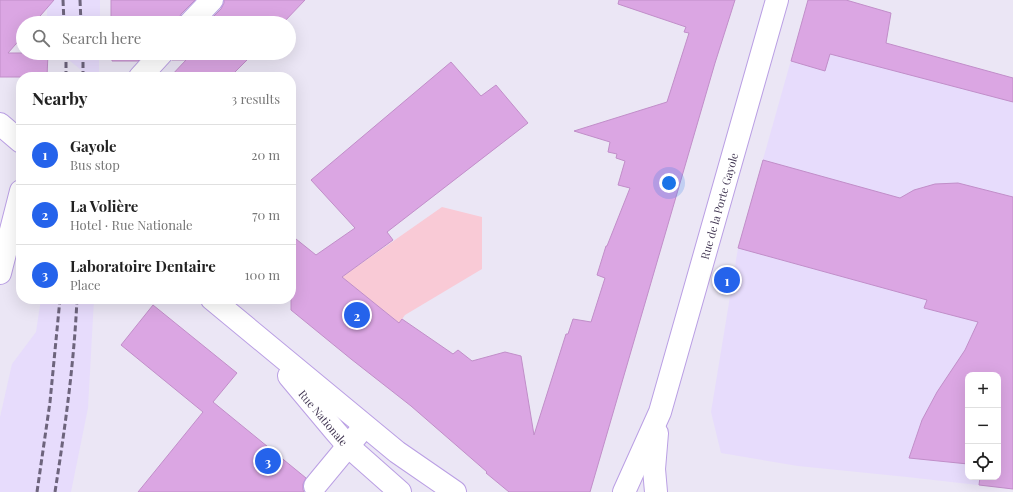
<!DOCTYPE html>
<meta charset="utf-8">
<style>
:root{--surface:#fff;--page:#f2f2f2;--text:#222;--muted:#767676;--line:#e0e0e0;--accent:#2563eb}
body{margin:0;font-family:"Playfair Display",serif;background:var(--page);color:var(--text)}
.controls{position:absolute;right:12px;bottom:12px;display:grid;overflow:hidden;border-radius:8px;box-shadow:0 4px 16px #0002}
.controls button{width:36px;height:36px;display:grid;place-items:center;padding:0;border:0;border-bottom:1px solid var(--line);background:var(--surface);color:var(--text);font:20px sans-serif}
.you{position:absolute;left:669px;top:183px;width:14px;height:14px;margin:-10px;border:3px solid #fff;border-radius:50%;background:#1a73e8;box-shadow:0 0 0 6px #1a73e833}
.badge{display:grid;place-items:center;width:26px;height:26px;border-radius:50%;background:var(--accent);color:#fff;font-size:13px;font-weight:700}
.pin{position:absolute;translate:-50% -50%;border:2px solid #fff;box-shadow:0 1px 4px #0006}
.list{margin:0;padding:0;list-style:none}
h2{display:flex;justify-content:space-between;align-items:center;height:52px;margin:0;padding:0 16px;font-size:17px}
h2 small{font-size:13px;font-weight:400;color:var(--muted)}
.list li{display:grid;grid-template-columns:26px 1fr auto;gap:12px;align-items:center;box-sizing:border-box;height:60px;padding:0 16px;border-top:1px solid var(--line)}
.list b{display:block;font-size:15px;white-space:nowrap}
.list p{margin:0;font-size:13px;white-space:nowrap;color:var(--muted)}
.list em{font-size:13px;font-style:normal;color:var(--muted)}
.icon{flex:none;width:22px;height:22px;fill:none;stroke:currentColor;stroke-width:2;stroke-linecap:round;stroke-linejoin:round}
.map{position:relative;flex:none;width:1013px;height:492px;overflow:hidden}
.search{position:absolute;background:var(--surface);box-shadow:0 4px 16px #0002;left:16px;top:16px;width:280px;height:44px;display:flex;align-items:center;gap:10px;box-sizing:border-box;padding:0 14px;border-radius:22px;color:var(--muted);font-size:15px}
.panel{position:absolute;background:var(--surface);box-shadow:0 4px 16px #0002;left:16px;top:72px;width:280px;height:232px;border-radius:16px}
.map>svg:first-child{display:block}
.built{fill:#e7dcfc;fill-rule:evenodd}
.green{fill:#f9cad6}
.building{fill:#dba6e3;stroke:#c18ec9}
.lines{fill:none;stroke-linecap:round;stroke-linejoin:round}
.minor-casing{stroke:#ba9fe4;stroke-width:24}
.major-casing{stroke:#ba9fe4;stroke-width:24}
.minor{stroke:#fff;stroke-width:22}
.major{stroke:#fff;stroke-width:22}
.rail{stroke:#6d647c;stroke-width:3;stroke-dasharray:6 3;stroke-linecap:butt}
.labels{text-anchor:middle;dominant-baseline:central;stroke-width:3;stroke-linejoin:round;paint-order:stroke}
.street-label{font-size:11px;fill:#403551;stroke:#f6f6f6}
</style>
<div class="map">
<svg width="1013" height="492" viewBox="0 0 1013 492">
<rect width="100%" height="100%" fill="#ebe6f5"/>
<g class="built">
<rect x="47" y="0" width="53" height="23"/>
<path d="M802,21L1013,78V489L907,477L798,466L721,453L711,412L738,248ZM968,375H998V477H968Z"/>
<path d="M60,53H99V77H90Z"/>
<path d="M41,299H94L88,408L71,492H0V417L12,364L36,332Z"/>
</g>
<path class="green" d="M442,207L482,217V269L405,315L399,323L342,277Z"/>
<g class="building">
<path d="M0,0H54L34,23H23V36L8,53H48L47,77H0Z"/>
<path d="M111,0H195L181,14L178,20V23H111Z"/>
<path d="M224,0H305L283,23H207L221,9L224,3Z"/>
<path d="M619,0H735L715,63L590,492H509L486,473L487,472L411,406L351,359L291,310V235L316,255L355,228L311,180L451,62L481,96L496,85L528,123L387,232L393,240L342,277L399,323L402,319L453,354L458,350L472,361L505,352L521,356L534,435L566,334H568L573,319L591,322L605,278L597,275L606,246H607L630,188L618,185L625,161L616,158L617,154L608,152L610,142L574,131L667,102L689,33L684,32L686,27L618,4Z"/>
<path d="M808,0H846L891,13L886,43L1013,78V102L830,54L825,71L791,61Z"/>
<path d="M112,53H145L138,61H112Z"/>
<path d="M174,53H254L230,77H170L186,60H172L174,56Z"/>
<path d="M763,160L900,198L914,190L935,184L958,183L1013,197V489L979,485L980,477H998V375H968V464L909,458L922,420L937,392L965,350L978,322L924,308L927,300L738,248Z"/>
<path d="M153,305L237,373L213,402L306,478L303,484V490L304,492H138L203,412L121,345Z"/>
</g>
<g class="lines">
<g class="minor-casing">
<g id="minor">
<path d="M190,23L212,0"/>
<path d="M140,77L162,53"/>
<path d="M0,124L21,142"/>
<path d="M0,273L21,191"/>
<path d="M212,299L397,452L455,492"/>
<path id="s1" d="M289,376L335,431L348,446L400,492"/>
<path d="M315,486L358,434"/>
</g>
</g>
<g class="major-casing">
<g id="major">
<path id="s2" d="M624,492L660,412L777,0"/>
<path d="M656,492L654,469L657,433"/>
</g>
</g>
<use href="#minor" class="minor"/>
<use href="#major" class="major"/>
<g class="rail">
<path d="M63,0L64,23"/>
<path d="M80,0L81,23"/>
<path d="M66,53V77"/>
<path d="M83,53V77"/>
<path d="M37,492L50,402L60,299"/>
<path d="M55,492C65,428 74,364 77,299"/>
</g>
</g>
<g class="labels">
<g class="street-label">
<text stroke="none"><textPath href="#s2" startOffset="302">Rue de la Porte Gayole</textPath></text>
<text stroke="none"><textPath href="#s1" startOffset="54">Rue Nationale</textPath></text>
</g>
</g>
</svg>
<div class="controls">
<button>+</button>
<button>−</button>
<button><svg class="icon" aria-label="locate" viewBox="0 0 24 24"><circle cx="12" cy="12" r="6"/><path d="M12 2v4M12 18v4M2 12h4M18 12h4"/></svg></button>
</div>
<div class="you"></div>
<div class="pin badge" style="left:727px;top:280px">1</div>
<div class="pin badge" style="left:357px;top:315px">2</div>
<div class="pin badge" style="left:268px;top:461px">3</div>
<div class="search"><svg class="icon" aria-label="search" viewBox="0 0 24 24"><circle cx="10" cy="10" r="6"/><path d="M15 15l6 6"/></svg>Search here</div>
<section class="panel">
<h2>Nearby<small>3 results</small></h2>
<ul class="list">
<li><span class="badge">1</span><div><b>Gayole</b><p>Bus stop</p></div><em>20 m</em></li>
<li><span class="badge">2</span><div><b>La Volière</b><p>Hotel · Rue Nationale</p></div><em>70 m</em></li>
<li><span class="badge">3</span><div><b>Laboratoire Dentaire</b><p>Place</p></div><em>100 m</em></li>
</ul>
</section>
</div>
